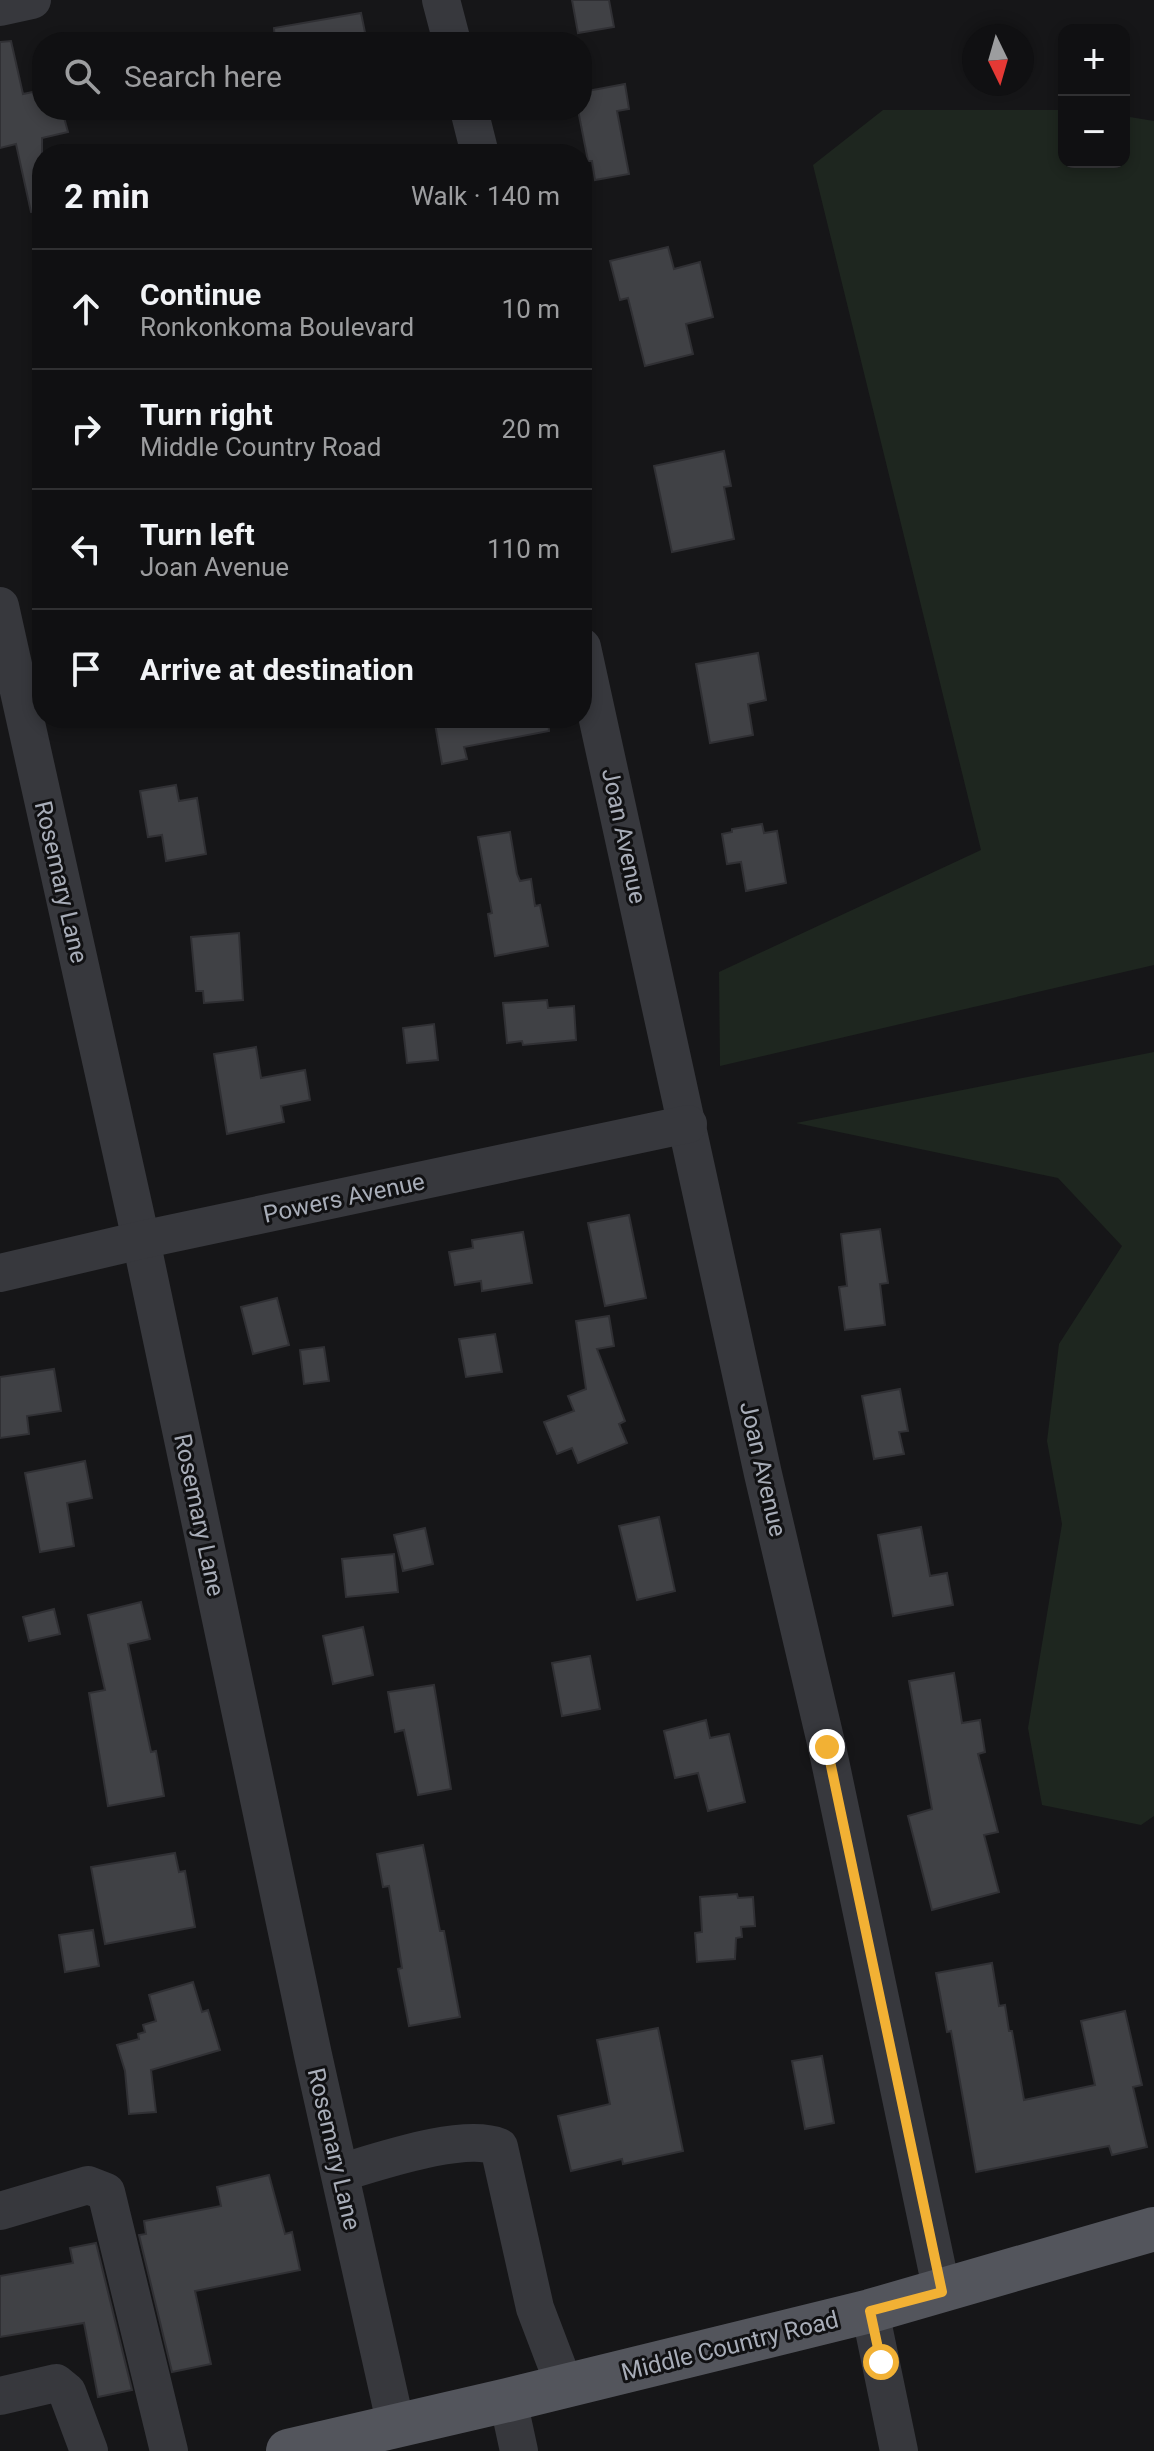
<!DOCTYPE html>
<meta charset="utf-8">
<style>
:root{--surface:#101012;--page:#1e1e20;--text:#f1f3f6;--muted:#9c9d9f;--line:#303032}
body{margin:0;font-family:Roboto,sans-serif;background:var(--page);color:var(--text)}
.controls{position:absolute;right:24px;top:24px;display:grid;overflow:hidden;border-radius:16px;box-shadow:0 4px 12px #0003}
.controls button{width:72px;height:72px;display:grid;place-items:center;padding:0;border:0;border-bottom:2px solid var(--line);background:var(--surface);color:var(--text);font:40px sans-serif}
.compass{position:absolute;left:962px;top:24px;width:72px;height:72px;border-radius:50%;background:var(--surface);box-shadow:0 4px 12px #0003;rotate:175deg}
.stop{position:absolute;width:24px;height:24px;margin:-18px;border:6px solid #f2b134;border-radius:50%;background:#fff}
.stop.end{background:#f2b134;border-color:#fff;box-shadow:0 2px 8px #0008}
.list{margin:0;padding:0;list-style:none}
h2{display:flex;justify-content:space-between;align-items:center;height:104px;margin:0;padding:0 32px;font-size:34px}
h2 small{font-size:26px;font-weight:400;color:var(--muted)}
.list li{display:grid;grid-template-columns:52px 1fr auto;gap:24px;align-items:center;box-sizing:border-box;height:120px;padding:0 32px;border-top:2px solid var(--line)}
.list b{display:block;font-size:30px;white-space:nowrap}
.list p{margin:0;font-size:26px;white-space:nowrap;color:var(--muted)}
.list em{font-size:26px;font-style:normal;color:var(--muted)}
.icon{flex:none;width:44px;height:44px;fill:none;stroke:currentColor;stroke-width:2;stroke-linecap:round;stroke-linejoin:round}
.map{position:relative;flex:none;width:1154px;height:2451px;overflow:hidden}
.search{position:absolute;background:var(--surface);box-shadow:0 4px 12px #0003;left:32px;top:32px;width:560px;height:88px;display:flex;align-items:center;gap:20px;box-sizing:border-box;padding:0 28px;border-radius:32px;color:var(--muted);font-size:30px}
.panel{position:absolute;background:var(--surface);box-shadow:0 4px 12px #0003;left:32px;top:144px;width:560px;height:584px;border-radius:32px}
.map>svg:first-child{display:block}
.green{fill:#1e261f}
.building{fill:#404145;stroke:#303034;stroke-width:2}
.lines{fill:none;stroke-linecap:round;stroke-linejoin:round}
.minor{stroke:#37383d;stroke-width:38}
.major{stroke:#53555c;stroke-width:44}
.route{stroke:#f2b134;stroke-width:10}
.labels{text-anchor:middle;dominant-baseline:central;stroke-width:6;stroke-linejoin:round;paint-order:stroke}
.street-label{font-size:24px;fill:#a8adb8;stroke:#111113}
</style>
<div class="map">
<svg width="1154" height="2451" viewBox="0 0 1154 2451">
<rect width="100%" height="100%" fill="#161618"/>
<g class="green">
<path d="M883,110H1064V162H1124V116L1154,121V965L720,1066L719,972L981,850L813,165Z"/>
<path d="M1154,1052V1816L1141,1825L1042,1805L1028,1728L1062,1524L1047,1441L1059,1344L1122,1246L1058,1178L796,1123Z"/>
</g>
<g class="building">
<path d="M572,0H609L614,27L578,33Z"/>
<path d="M361,13L367,42H275L274,28Z"/>
<path d="M11,41L23,94L42,90V110H62L68,132L42,138V211L31,212L16,144L0,148V42Z"/>
<path d="M625,84L629,109L617,111L629,174L595,180L592,161H588L578,110H582V92Z"/>
<path d="M668,247L674,269L700,262L713,317L686,324L693,354L645,366L628,298L620,300L610,261Z"/>
<path d="M724,451L731,486L724,487L734,539L672,552L654,466Z"/>
<path d="M758,653L766,700L748,704L753,735L710,743L696,664Z"/>
<path d="M434,718H548L549,731L464,747L467,759L442,764Z"/>
<path d="M176,785L179,801L197,798L206,854L166,861L162,835L148,837L140,791Z"/>
<path d="M762,824L764,833L777,831L786,883L746,891L741,862L727,864L722,834L732,832V829Z"/>
<path d="M510,832L517,874L520,881L531,879L535,906L540,905L548,946L495,956L488,914L492,913L478,837Z"/>
<path d="M239,933L243,1000L204,1003L203,991H196L191,937Z"/>
<path d="M547,1000L548,1008L574,1006L576,1040L523,1045L522,1041L507,1043L503,1003Z"/>
<path d="M434,1024L438,1060L407,1063L403,1028Z"/>
<path d="M256,1047L261,1078L305,1070L310,1100L281,1106L284,1122L227,1134L214,1054Z"/>
<path d="M629,1215L646,1298L605,1306L588,1223Z"/>
<path d="M880,1229L888,1283L880,1284L885,1325L845,1330L839,1287L847,1286L841,1234Z"/>
<path d="M523,1232L532,1283L482,1291L481,1281L455,1285L449,1252L473,1248L472,1240Z"/>
<path d="M277,1298L289,1345L253,1354L241,1307Z"/>
<path d="M609,1316L614,1346L597,1349L625,1421L619,1424L627,1443L578,1463L572,1448L557,1454L544,1422L574,1411L568,1396L586,1389L576,1321Z"/>
<path d="M495,1334L502,1372L466,1377L459,1339Z"/>
<path d="M324,1347L329,1381L304,1384L300,1350Z"/>
<path d="M54,1369L61,1411L27,1416L29,1434L0,1438V1377Z"/>
<path d="M900,1389L908,1431L899,1432L904,1454L874,1459L862,1396Z"/>
<path d="M85,1461L92,1498L67,1503L74,1546L40,1552L25,1473Z"/>
<path d="M659,1517L675,1591L637,1600L619,1526Z"/>
<path d="M921,1527L930,1576L947,1573L953,1605L893,1616L878,1535Z"/>
<path d="M425,1528L433,1564L403,1571L394,1535Z"/>
<path d="M394,1554L398,1592L346,1597L342,1559Z"/>
<path d="M141,1602L150,1639L128,1644L151,1752L156,1751L164,1796L108,1806L89,1693L105,1690L88,1615Z"/>
<path d="M54,1609L60,1634L29,1641L23,1617Z"/>
<path d="M363,1627L373,1675L333,1684L323,1636Z"/>
<path d="M590,1656L600,1709L562,1716L552,1663Z"/>
<path d="M954,1673L962,1723L980,1720L985,1752L978,1754L998,1832L984,1835L999,1892L932,1910L908,1816L932,1809L909,1681Z"/>
<path d="M434,1685L451,1789L418,1795L404,1730L395,1732L388,1692Z"/>
<path d="M706,1720L710,1738L729,1734L745,1802L708,1811L698,1773L675,1778L664,1731Z"/>
<path d="M423,1845L440,1931H444L460,2017L409,2026L398,1969L402,1968L389,1886L383,1887L377,1854Z"/>
<path d="M175,1853L179,1872L185,1871L195,1927L105,1944L91,1867Z"/>
<path d="M737,1894L738,1898L753,1897L755,1926L741,1927L742,1937L736,1938L735,1959L697,1962L695,1933L702,1932L700,1897Z"/>
<path d="M93,1930L99,1966L65,1972L59,1935Z"/>
<path d="M992,1963L999,2006L1005,2005L1009,2031H1012L1024,2100L1095,2085L1081,2021L1125,2011L1142,2085L1133,2087L1147,2147L1112,2155L1109,2146L976,2172L951,2031L947,2032L936,1973Z"/>
<path d="M193,1982L202,2012L208,2010L220,2050L151,2070L156,2112L129,2114L125,2071L117,2045L139,2039L138,2034L145,2032L143,2025L156,2021L149,1995Z"/>
<path d="M658,2028L683,2151L623,2164L622,2159L571,2171L558,2116L610,2104L597,2040Z"/>
<path d="M822,2056L834,2123L805,2129L792,2061Z"/>
<path d="M269,2175L285,2234L292,2232L300,2270L195,2291L211,2364L172,2372L139,2235L146,2234L144,2221L221,2206L217,2187Z"/>
<path d="M96,2243L132,2390L98,2397L84,2323L0,2337V2276L73,2263L70,2248Z"/>
</g>
<g class="lines">
<g class="minor">
<path d="M441,0L452,42"/>
<path d="M0,7L32,0"/>
<path d="M469,110L480,154"/>
<path d="M0,606L141,1240L313,2055L396,2426"/>
<path d="M582,647L763,1474L827,1747L942,2292"/>
<path d="M0,1273L141,1240L688,1124"/>
<path d="M340,2173C378,2162 464,2132 499,2147L535,2308L565,2387"/>
<path d="M0,2211L88,2185L106,2192L169,2451"/>
<path d="M870,2311L899,2451"/>
<path d="M0,2396L56,2383L67,2392L89,2451"/>
<path d="M508,2400L519,2451"/>
</g>
<path class="major" d="M288,2451L508,2400L870,2311L1154,2229"/>
</g>
<g class="lines">
<path class="route" d="M827,1747L942,2292L870,2311L881,2362"/>
</g>
<g class="labels">
<g class="street-label">
<text transform="translate(624 836) rotate(78)">Joan Avenue</text>
<text transform="translate(61 882) rotate(77)">Rosemary Lane</text>
<text transform="translate(344 1198) rotate(-12)">Powers Avenue</text>
<text transform="translate(763 1469) rotate(77)">Joan Avenue</text>
<text transform="translate(199 1515) rotate(78)">Rosemary Lane</text>
<text transform="translate(334 2149) rotate(77)">Rosemary Lane</text>
<text transform="translate(730 2346) rotate(-14)">Middle Country Road</text>
</g>
</g>
</svg>
<div class="controls">
<button>+</button>
<button>−</button>
</div>
<svg class="compass" viewBox="-18 -18 36 36"><path d="M0-13l5 13h-10z" fill="#e53935"/><path d="M0 13l5-13h-10z" fill="#9c9d9f"/></svg>
<div class="stop" style="left:881px;top:2362px"></div>
<div class="stop end" style="left:827px;top:1747px"></div>
<div class="search"><svg class="icon" aria-label="search" viewBox="0 0 24 24"><circle cx="10" cy="10" r="6"/><path d="M15 15l6 6"/></svg>Search here</div>
<section class="panel">
<h2>2 min<small>Walk · 140 m</small></h2>
<ul class="list">
<li><svg class="icon" aria-label="ahead" viewBox="0 0 24 24"><path d="M12 20V5M6 11l6-6 6 6"/></svg><div><b>Continue</b><p>Ronkonkoma Boulevard</p></div><em>10 m</em></li>
<li><svg class="icon" aria-label="right" viewBox="0 0 24 24"><path d="M7 20v-9h11M14 6l5 5-5 5"/></svg><div><b>Turn right</b><p>Middle Country Road</p></div><em>20 m</em></li>
<li><svg class="icon" aria-label="left" viewBox="0 0 24 24"><path d="M17 20v-9H6M10 6l-5 5 5 5"/></svg><div><b>Turn left</b><p>Joan Avenue</p></div><em>110 m</em></li>
<li><svg class="icon" aria-label="arrive" viewBox="0 0 24 24"><path d="M6 21V4h12l-3 4 3 4H6"/></svg><div><b>Arrive at destination</b></div></li>
</ul>
</section>
</div>
